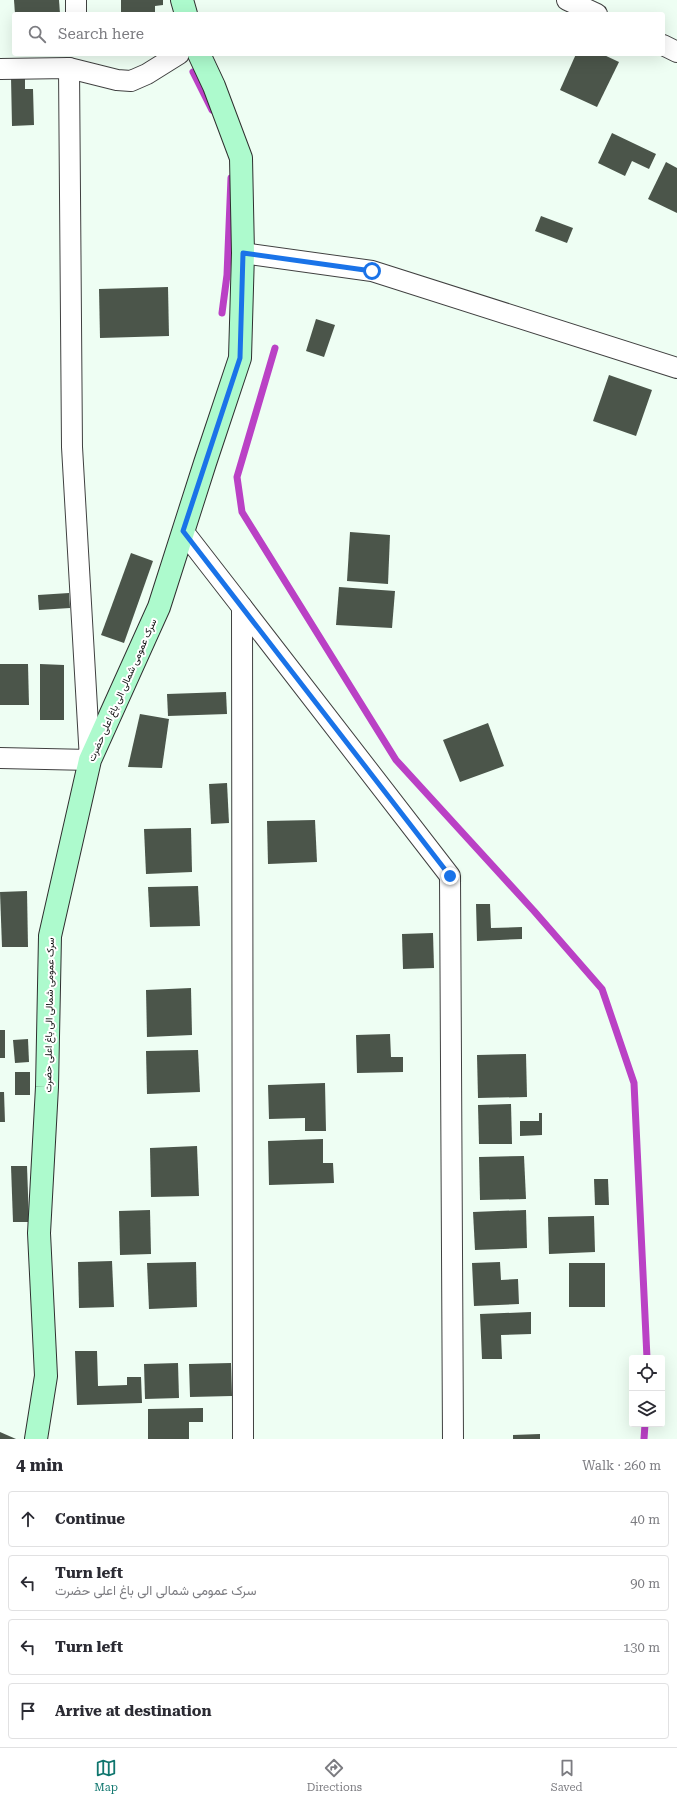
<!DOCTYPE html>
<meta charset="utf-8">
<style>
:root{--surface:#fff;--page:#f7f7f7;--text:#2b2b33;--muted:#7c7c81;--line:#e1e1e2;--accent:#0f766e}
body{margin:0;font-family:"Roboto Serif",Vazirmatn,serif;background:var(--page);color:var(--text)}
.controls{position:absolute;right:12px;bottom:12px;display:grid;overflow:hidden;border-radius:4px;box-shadow:0 4px 16px #0002}
.controls button{width:36px;height:36px;display:grid;place-items:center;padding:0;border:0;border-bottom:1px solid var(--line);background:var(--surface);color:var(--text);font:20px sans-serif}
.stop{position:absolute;width:12px;height:12px;margin:-9px;border:3px solid #1a73e8;border-radius:50%;background:#fff}
.stop.end{background:#1a73e8;border-color:#fff;box-shadow:0 1px 4px #0008}
.list{margin:0;padding:0;list-style:none}
h2{display:flex;justify-content:space-between;align-items:center;height:52px;margin:0;padding:0 16px;font-size:17px}
h2 small{font-size:13px;font-weight:400;color:var(--muted)}
.list li{display:grid;grid-template-columns:26px 1fr auto;gap:12px;align-items:center;box-sizing:border-box;height:56px;margin:0 8px 8px;padding:0 8px;border:1px solid var(--line);border-radius:4px}
.list b{display:block;font-size:15px;white-space:nowrap}
.list p{margin:0;font-size:13px;white-space:nowrap;color:var(--muted)}
.list em{font-size:13px;font-style:normal;color:var(--muted)}
.icon{flex:none;width:22px;height:22px;fill:none;stroke:currentColor;stroke-width:2;stroke-linecap:round;stroke-linejoin:round}
.map{position:relative;flex:none;width:677px;height:1439px;overflow:hidden}
.search{position:absolute;background:var(--surface);box-shadow:0 4px 16px #0002;left:12px;right:12px;top:12px;height:44px;display:flex;align-items:center;gap:10px;box-sizing:border-box;padding:0 14px;border-radius:4px;color:var(--muted);font-size:15px}
.sheet{height:308px;background:var(--surface)}
nav{display:flex;justify-content:space-around;align-items:center;box-sizing:border-box;height:56px;border-top:1px solid var(--line);background:var(--surface);font-size:11px;color:var(--muted)}
nav a{display:grid;justify-items:center;gap:2px}
nav .on{color:var(--accent)}
.map>svg:first-child{display:block}
.lines{fill:none;stroke-linecap:round;stroke-linejoin:round}
.stream{stroke:#ba41c5;stroke-width:7}
.building{fill:#4b554a}
.street-casing{stroke:#404040;stroke-width:22}
.secondary-casing{stroke:#2f2f2f;stroke-width:24}
.street{stroke:#fff;stroke-width:20}
.secondary{stroke:#adfacd;stroke-width:22}
.route{stroke:#1a73e8;stroke-width:5}
.labels{text-anchor:middle;dominant-baseline:central;stroke-width:4;stroke-linejoin:round;paint-order:stroke}
.street-label{font-size:10px;fill:#0d0d0d;stroke:#fff}
</style>
<div class="map">
<svg width="677" height="1439" viewBox="0 0 677 1439">
<rect width="100%" height="100%" fill="#eefef3"/>
<g class="lines">
<g class="stream">
<path d="M193,72L212,110"/>
<path d="M222,313L227,275L231,178"/>
<path d="M275,348L237,477L242,512L396,760L534,911L602,989L634,1083L647,1358"/>
<path d="M644,1439L645,1424"/>
</g>
</g>
<g class="building">
<path d="M14,0H59L60,14H15Z"/>
<path d="M121,0H163V5L155,6V14H121Z"/>
<path d="M576,54H602L619,62L597,107L560,90Z"/>
<path d="M11,77H25V89H33L34,125L12,126Z"/>
<path d="M612,133L656,154L649,169L632,161L625,176L598,163Z"/>
<path d="M666,162L677,168V213L648,199Z"/>
<path d="M541,216L573,228L567,243L535,231Z"/>
<path d="M168,287L169,336L100,338L99,289Z"/>
<path d="M316,319L335,325L324,357L306,351Z"/>
<path d="M609,375L652,390L636,436L593,421Z"/>
<path d="M350,532L390,535L388,584L347,581Z"/>
<path d="M131,553L153,561L124,643L101,635Z"/>
<path d="M339,587L395,591L392,628L336,625Z"/>
<path d="M69,593L70,608L39,610L38,595Z"/>
<path d="M0,664H28L29,705H0Z"/>
<path d="M40,664L64,665V720H40Z"/>
<path d="M226,692L227,714L168,716L167,694Z"/>
<path d="M140,714L169,719L162,768L128,767Z"/>
<path d="M488,723L504,766L460,782L443,740Z"/>
<path d="M227,783L229,823L211,824L209,784Z"/>
<path d="M315,820L317,862L268,864L267,821Z"/>
<path d="M191,828L192,872L146,874L144,829Z"/>
<path d="M198,886L200,926L150,927L148,887Z"/>
<path d="M27,891L28,947H2L0,892Z"/>
<path d="M476,904H490L491,928L522,927V939L477,941Z"/>
<path d="M433,933L434,968L403,969L402,934Z"/>
<path d="M191,988L192,1035L147,1037L146,990Z"/>
<rect x="0" y="1030" width="5" height="28"/>
<path d="M390,1034L391,1057H403V1072L357,1073L356,1035Z"/>
<path d="M28,1039L29,1062L15,1063L13,1040Z"/>
<path d="M198,1050L200,1092L147,1094L146,1051Z"/>
<path d="M526,1054L527,1097L478,1098L477,1055Z"/>
<rect x="15" y="1072" width="15" height="23"/>
<path d="M325,1083L326,1131H305V1118L269,1119L268,1085Z"/>
<path d="M0,1092H4L5,1122H0Z"/>
<path d="M511,1104L512,1144H479L478,1105Z"/>
<path d="M539,1113H542V1135L520,1136V1121H539Z"/>
<path d="M323,1139V1163H333L334,1183L269,1185L268,1141Z"/>
<path d="M197,1146L199,1196L151,1197L150,1148Z"/>
<path d="M524,1156L526,1199L480,1200L479,1157Z"/>
<path d="M11,1166H27L29,1222H13Z"/>
<path d="M594,1179H608L609,1205H595Z"/>
<path d="M150,1210L151,1254L120,1255L119,1211Z"/>
<path d="M526,1210L527,1248L475,1250L473,1212Z"/>
<path d="M594,1216L595,1252L549,1254L548,1217Z"/>
<path d="M112,1261L114,1307L79,1308L78,1262Z"/>
<path d="M196,1262L197,1307L149,1309L147,1263Z"/>
<path d="M500,1262L501,1280L518,1279L519,1304L474,1306L472,1263Z"/>
<rect x="569" y="1263" width="36" height="44"/>
<path d="M531,1312V1334L501,1335L502,1359H482L480,1314Z"/>
<path d="M75,1351H97L98,1386L127,1385V1377H141L142,1403L77,1405Z"/>
<path d="M178,1363L179,1398L145,1399L144,1364Z"/>
<path d="M231,1363L232,1396L190,1397L189,1364Z"/>
<path d="M203,1408V1422H189V1439H148V1409Z"/>
<path d="M0,1432L16,1439H0Z"/>
<path d="M540,1434V1439H513V1435Z"/>
</g>
<g class="lines">
<g class="street-casing">
<g id="street">
<path d="M76,0V14"/>
<path d="M567,0L597,14"/>
<path d="M663,45L677,52"/>
<path d="M0,69L69,68L117,80L131,81L147,74L179,54"/>
<path d="M243,253L372,271L677,368"/>
<path d="M183,531L242,607L243,1439"/>
<path d="M242,607L450,876L453,1439"/>
<path d="M0,758L90,760L72,447L69,68"/>
</g>
</g>
<g class="secondary-casing">
<g id="secondary">
<path d="M182,0L186,14"/>
<path d="M36,1439L46,1376L39,1233L47,1087L50,936L90,760L159,607L205,463L240,358L243,253L241,158L214,86L199,54"/>
</g>
</g>
<use href="#street" class="street"/>
<use href="#secondary" class="secondary"/>
</g>
<g class="lines">
<path class="route" d="M372,271L243,253L240,358L183,531L450,876"/>
</g>
<g class="labels">
<g class="street-label">
<text transform="translate(122 690) rotate(-66)">سرک عمومی شمالی الی باغ اعلی حضرت</text>
<text transform="translate(49 1015) rotate(-89)">سرک عمومی شمالی الی باغ اعلی حضرت</text>
</g>
</g>
</svg>
<div class="controls">
<button><svg class="icon" aria-label="locate" viewBox="0 0 24 24"><circle cx="12" cy="12" r="6"/><path d="M12 2v4M12 18v4M2 12h4M18 12h4"/></svg></button>
<button><svg class="icon" aria-label="layers" viewBox="0 0 24 24"><path d="M12 4l9 5-9 5-9-5zM3 14l9 5 9-5"/></svg></button>
</div>
<div class="stop" style="left:372px;top:271px"></div>
<div class="stop end" style="left:450px;top:876px"></div>
<div class="search"><svg class="icon" aria-label="search" viewBox="0 0 24 24"><circle cx="10" cy="10" r="6"/><path d="M15 15l6 6"/></svg>Search here</div>
</div>
<section class="sheet">
<h2>4 min<small>Walk · 260 m</small></h2>
<ul class="list">
<li><svg class="icon" aria-label="ahead" viewBox="0 0 24 24"><path d="M12 20V5M6 11l6-6 6 6"/></svg><div><b>Continue</b></div><em>40 m</em></li>
<li><svg class="icon" aria-label="left" viewBox="0 0 24 24"><path d="M17 20v-9H6M10 6l-5 5 5 5"/></svg><div><b>Turn left</b><p>سرک عمومی شمالی الی باغ اعلی حضرت</p></div><em>90 m</em></li>
<li><svg class="icon" aria-label="left" viewBox="0 0 24 24"><path d="M17 20v-9H6M10 6l-5 5 5 5"/></svg><div><b>Turn left</b></div><em>130 m</em></li>
<li><svg class="icon" aria-label="arrive" viewBox="0 0 24 24"><path d="M6 21V4h12l-3 4 3 4H6"/></svg><div><b>Arrive at destination</b></div></li>
</ul>
</section>
<nav>
<a class="on"><svg class="icon" aria-label="map" viewBox="0 0 24 24"><path d="M3 6l6-2 6 2 6-2v14l-6 2-6-2-6 2zM9 4v14M15 6v14"/></svg>Map</a>
<a><svg class="icon" aria-label="directions" viewBox="0 0 24 24"><path d="M12 3l9 9-9 9-9-9zM9 14v-3h6M13 9l2 2-2 2"/></svg>Directions</a>
<a><svg class="icon" aria-label="saved" viewBox="0 0 24 24"><path d="M7 4h10v16l-5-4-5 4z"/></svg>Saved</a>
</nav>
